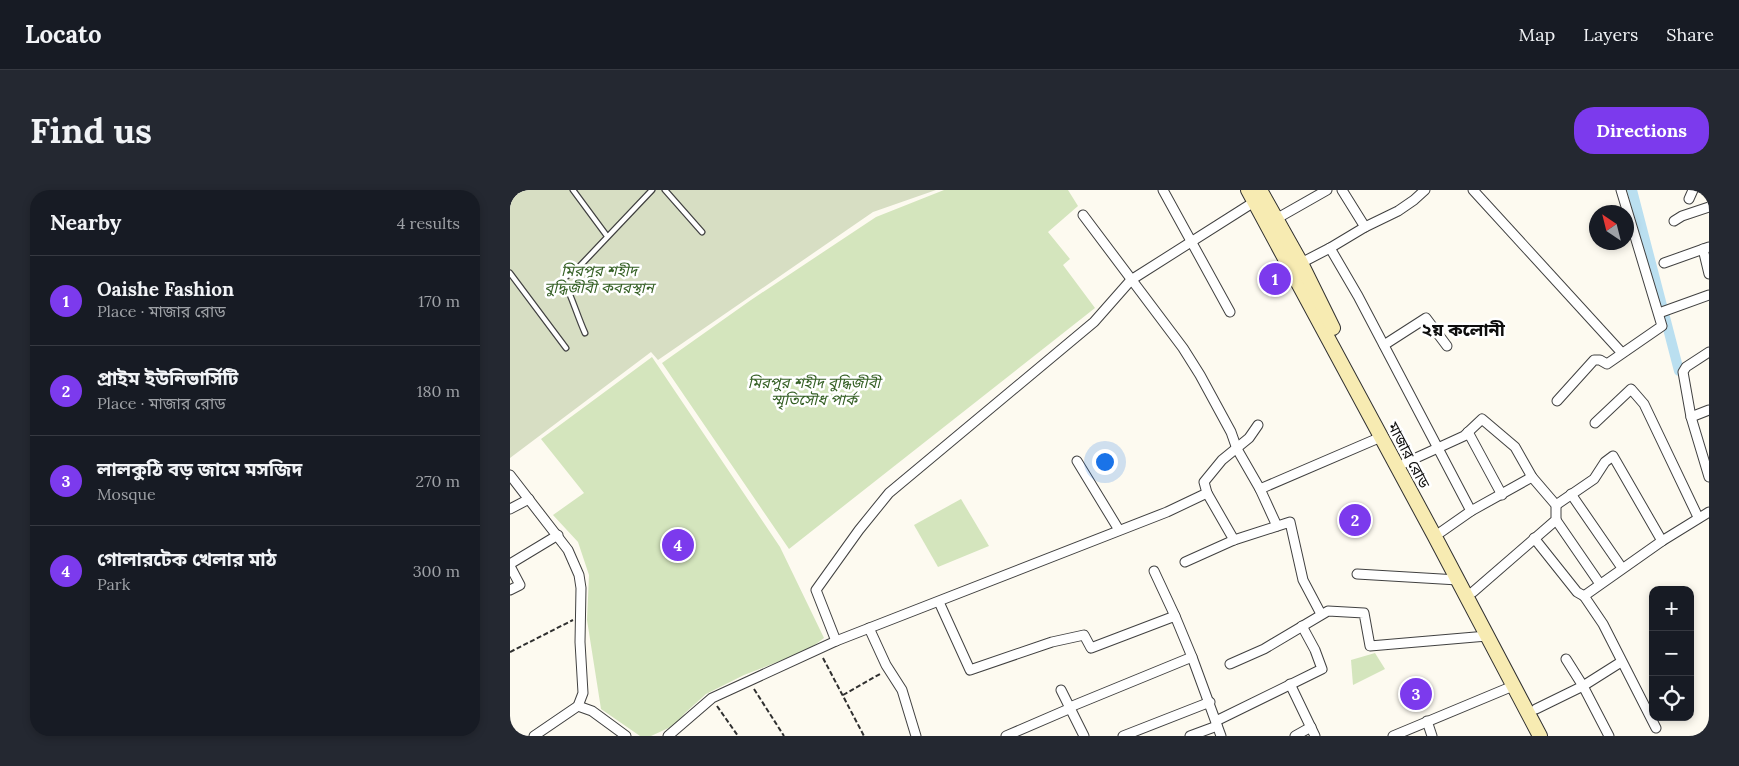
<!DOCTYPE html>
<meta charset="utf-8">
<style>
:root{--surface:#171b24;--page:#242831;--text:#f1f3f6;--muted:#9ea1a6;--line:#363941;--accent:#7c3aed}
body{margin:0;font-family:Lora,"Noto Sans Bengali",serif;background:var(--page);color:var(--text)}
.controls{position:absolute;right:15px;bottom:15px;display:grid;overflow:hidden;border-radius:10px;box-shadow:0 2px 8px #0003}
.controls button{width:45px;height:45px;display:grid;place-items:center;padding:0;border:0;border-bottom:1px solid var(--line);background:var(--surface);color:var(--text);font:25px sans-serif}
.compass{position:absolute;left:1079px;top:15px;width:45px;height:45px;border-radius:50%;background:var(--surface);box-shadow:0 2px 8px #0003;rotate:325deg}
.you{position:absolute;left:594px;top:271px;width:18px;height:18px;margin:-12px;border:4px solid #fff;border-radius:50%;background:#1a73e8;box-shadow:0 0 0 8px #1a73e833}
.badge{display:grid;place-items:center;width:32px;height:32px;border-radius:50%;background:var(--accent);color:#fff;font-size:16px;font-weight:700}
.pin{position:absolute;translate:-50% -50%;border:2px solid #fff;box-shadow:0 1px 5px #0006}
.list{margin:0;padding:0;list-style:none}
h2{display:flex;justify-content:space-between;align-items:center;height:65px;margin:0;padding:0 20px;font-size:21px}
h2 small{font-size:16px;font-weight:400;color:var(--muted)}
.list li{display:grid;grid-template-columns:32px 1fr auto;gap:15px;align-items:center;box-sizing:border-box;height:90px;padding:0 20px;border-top:1px solid var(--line)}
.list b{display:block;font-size:19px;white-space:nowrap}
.list p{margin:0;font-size:16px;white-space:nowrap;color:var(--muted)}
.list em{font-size:16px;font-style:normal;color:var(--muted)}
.icon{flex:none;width:28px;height:28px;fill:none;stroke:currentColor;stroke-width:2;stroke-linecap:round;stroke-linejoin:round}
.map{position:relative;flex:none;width:1199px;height:546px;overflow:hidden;border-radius:20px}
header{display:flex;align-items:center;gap:30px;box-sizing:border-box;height:70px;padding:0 25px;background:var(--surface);border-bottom:1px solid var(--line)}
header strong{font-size:24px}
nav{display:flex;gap:28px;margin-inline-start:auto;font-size:18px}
.intro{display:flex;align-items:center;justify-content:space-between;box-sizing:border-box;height:120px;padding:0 30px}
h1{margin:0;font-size:35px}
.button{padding:12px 22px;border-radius:20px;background:var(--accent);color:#fff;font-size:18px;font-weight:700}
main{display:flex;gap:30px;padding:0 30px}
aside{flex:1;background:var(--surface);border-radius:20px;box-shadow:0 2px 8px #0003}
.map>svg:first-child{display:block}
.green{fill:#d4e5bd}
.cemetery{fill:#d7dec3}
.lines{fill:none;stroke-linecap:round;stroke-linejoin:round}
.canal{stroke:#badff0;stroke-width:10}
.service-casing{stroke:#414141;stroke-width:7}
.minor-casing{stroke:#414141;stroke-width:11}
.secondary-casing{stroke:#303030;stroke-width:16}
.path{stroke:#303030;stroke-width:2;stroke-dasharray:5 2.5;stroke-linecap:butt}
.service{stroke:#fff;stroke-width:4.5}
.minor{stroke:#fff;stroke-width:9}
.secondary{stroke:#f7ebb2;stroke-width:14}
.labels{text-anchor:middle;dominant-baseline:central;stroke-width:5;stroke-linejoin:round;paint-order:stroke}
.park-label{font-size:15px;font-style:italic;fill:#345f24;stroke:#fff}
.street-label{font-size:15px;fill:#0e0e0e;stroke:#fff}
.quarter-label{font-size:18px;font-weight:bold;fill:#0e0e0e;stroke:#fff}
</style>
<header>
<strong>Locato</strong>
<nav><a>Map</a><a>Layers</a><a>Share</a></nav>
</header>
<div class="intro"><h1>Find us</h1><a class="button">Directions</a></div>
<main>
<aside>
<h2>Nearby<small>4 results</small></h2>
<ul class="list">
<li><span class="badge">1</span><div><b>Oaishe Fashion</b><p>Place · মাজার রোড</p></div><em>170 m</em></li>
<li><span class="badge">2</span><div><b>প্রাইম ইউনিভার্সিটি</b><p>Place · মাজার রোড</p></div><em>180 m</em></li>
<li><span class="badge">3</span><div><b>লালকুঠি বড় জামে মসজিদ</b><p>Mosque</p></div><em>270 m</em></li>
<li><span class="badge">4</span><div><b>গোলারটেক খেলার মাঠ</b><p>Park</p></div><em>300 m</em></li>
</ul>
</aside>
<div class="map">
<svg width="1199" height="546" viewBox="0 0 1199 546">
<rect width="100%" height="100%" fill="#fdfaf0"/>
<g class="green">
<path d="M434,0H558L568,16L538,42L560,69L553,75L585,118L279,359L152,173L241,110L366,27Z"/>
<path d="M142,167L270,357L314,448L298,460L234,485L196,504L175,523L165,535L141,546H130L91,519L77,430L79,385L68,352L43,325L74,303L31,249Z"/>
<path d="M451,309L479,356L428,377L404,335Z"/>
<path d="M865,463L875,479L843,495L841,470Z"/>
</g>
<path class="cemetery" d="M0,0H426L363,22L148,170L141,162L0,268Z"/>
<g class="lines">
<path class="canal" d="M1122,0L1169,181"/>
<g class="service-casing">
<g id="service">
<path d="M63,0L97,46"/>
<path d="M155,0L192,42"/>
<path d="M0,83L56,158"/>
<path d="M75,143C67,125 62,107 53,89L68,78L142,0"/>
</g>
</g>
<g class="minor-casing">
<g id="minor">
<path d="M653,0L720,122"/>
<path d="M832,0L855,37"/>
<path d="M963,0L1112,163"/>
<path d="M1197,0L1199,1"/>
<path d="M1179,9L1183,0"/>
<path d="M573,25L673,158L690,185L721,242L727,259L750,299L767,336"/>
<path d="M766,29L817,0"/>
<path d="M1164,31L1172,26L1199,17"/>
<path d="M820,58L848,106L961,321"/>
<path d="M1193,59L1199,84"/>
<path d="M791,73L820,58L855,37L888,21L904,10L915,0"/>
<path d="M1154,73L1199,57"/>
<path d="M1149,123L1199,105"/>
<path d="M874,155L916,128L937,156"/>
<path d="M1199,162L1176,177L1173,182L1181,227L1199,287"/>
<path d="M1047,211L1084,170H1090L1097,174L1152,136L1111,0"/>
<path d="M1181,227L1199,220"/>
<path d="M1085,233L1121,199L1134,214L1188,327"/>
<path d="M958,242L992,305"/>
<path d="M567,271L609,340"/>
<path d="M895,273L954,246L972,229L1005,257L1022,287L1046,315V330L963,402"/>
<path d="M0,285L58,360L69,385L71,398L70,452L73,503L68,516L24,546"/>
<path d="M750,299L871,247"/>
<path d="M697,303L724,350"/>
<path d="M1061,304L1112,378"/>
<path d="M1046,315L1084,289L1095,272L1103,266L1152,351"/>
<path d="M0,319L19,309"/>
<path d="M1046,330L1090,394"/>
<path d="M931,342L961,321L1022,287"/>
<path d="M1024,348L1067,402L1074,406"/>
<path d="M675,372L724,350L780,332L793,390L811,424"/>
<path d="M0,374L48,345"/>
<path d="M0,376L10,395L0,400"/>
<path d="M644,381L665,426"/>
<path d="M847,384L948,390"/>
<path d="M429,412L460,480L542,452L574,445L581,458L665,426L682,467L711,546"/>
<path d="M359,438L376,475L392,500L406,546"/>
<path d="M326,451L306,400L349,340L379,303L584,132L621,90L744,12"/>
<path d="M1056,469L1073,496L1099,546"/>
<path d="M720,474L754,459L818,421L854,423L860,456L977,446"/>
<path d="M780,494L805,546"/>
<path d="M551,500L574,546"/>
<path d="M68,516L82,521L116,546"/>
<path d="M560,517L682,467"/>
<path d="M1026,519L1073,496L1111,472"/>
<path d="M706,531L812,479L805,460L792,436"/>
<path d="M917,531L922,546"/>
<path d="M1146,538L1093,434L1074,406L1152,351L1199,322"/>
<path d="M158,546L202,508L326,451L657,322L697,303L694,292L712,270L739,248L748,235"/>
<path d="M496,546L561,518"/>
<path d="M613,546L700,512"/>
<path d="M680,546L707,536"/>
<path d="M785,546L801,537"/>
<path d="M883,546L1003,496"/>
</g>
</g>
<g class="secondary-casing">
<g id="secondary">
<path d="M738,0L924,345L1030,546"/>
<path d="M750,0L791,73L823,138"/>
</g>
</g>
<g class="path">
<path d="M0,462L63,430"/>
<path d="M313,468L354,546"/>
<path d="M244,499L274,546"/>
<path d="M333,505L370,484"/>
<path d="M207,516L228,546"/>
</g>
<use href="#service" class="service"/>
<use href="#minor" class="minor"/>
<use href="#secondary" class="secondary"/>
</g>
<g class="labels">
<g class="park-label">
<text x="89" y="80">মিরপুর শহীদ<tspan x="89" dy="17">বুদ্ধিজীবী কবরস্থান</tspan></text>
<text x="304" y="192">মিরপুর শহীদ বুদ্ধিজীবী<tspan x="304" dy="17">স্মৃতিসৌধ পার্ক</tspan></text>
</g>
<g class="street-label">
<text transform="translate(899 265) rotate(62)">মাজার রোড</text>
</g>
<g class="quarter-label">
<text x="953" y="139">২য় কলোনী</text>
</g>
</g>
</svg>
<div class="controls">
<button>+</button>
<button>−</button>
<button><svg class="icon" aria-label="locate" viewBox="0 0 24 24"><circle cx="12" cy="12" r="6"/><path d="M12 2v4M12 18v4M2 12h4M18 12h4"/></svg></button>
</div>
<svg class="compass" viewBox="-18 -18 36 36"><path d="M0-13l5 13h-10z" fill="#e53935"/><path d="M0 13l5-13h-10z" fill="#9ea1a6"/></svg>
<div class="you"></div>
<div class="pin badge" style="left:765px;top:89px">1</div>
<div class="pin badge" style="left:845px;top:330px">2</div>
<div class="pin badge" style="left:906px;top:504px">3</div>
<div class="pin badge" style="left:168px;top:355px">4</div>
</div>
</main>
